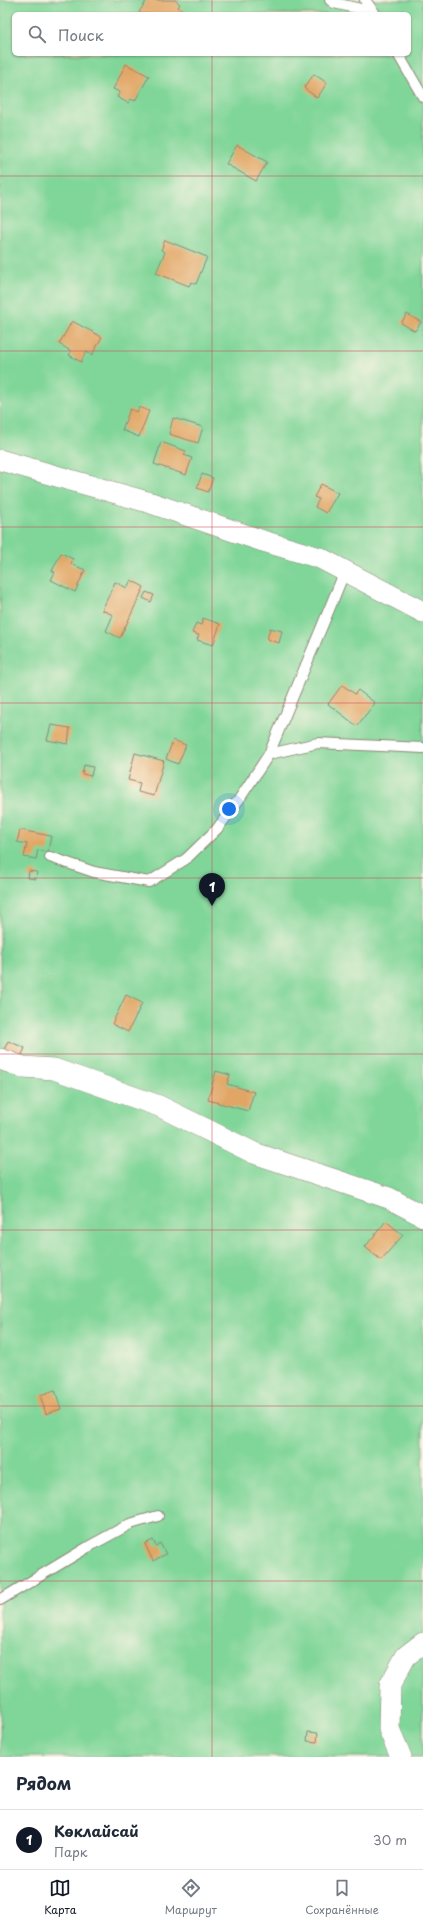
<!DOCTYPE html>
<html lang="ru">
<meta charset="utf-8">
<style>
:root{--surface:#fff;--page:#f6f6f7;--text:#1f2937;--muted:#747a83;--line:#e0e1e3;--accent:#111827}
body{margin:0;font-family:"Playpen Sans",sans-serif;background:var(--page);color:var(--text)}
.you{position:absolute;left:229px;top:809px;width:14px;height:14px;margin:-10px;border:3px solid #fff;border-radius:50%;background:#1a73e8;box-shadow:0 0 0 6px #1a73e833}
.badge{display:grid;place-items:center;width:26px;height:26px;border-radius:50%;background:var(--accent);color:#fff;font-size:13px;font-weight:700}
.pin{position:absolute;translate:-50% -33px;filter:drop-shadow(0 1px 2px #0008)}
.pin::after{content:'';position:absolute;top:21px;width:14px;height:12px;background:inherit;clip-path:polygon(0 0,100% 0,50% 100%)}
.list{margin:0;padding:0;list-style:none}
h2{display:flex;justify-content:space-between;align-items:center;height:52px;margin:0;padding:0 16px;font-size:17px}
h2 small{font-size:13px;font-weight:400;color:var(--muted)}
.list li{display:grid;grid-template-columns:26px 1fr auto;gap:12px;align-items:center;box-sizing:border-box;height:60px;padding:0 16px;border-top:1px solid var(--line)}
.list b{display:block;font-size:15px;white-space:nowrap}
.list p{margin:0;font-size:13px;white-space:nowrap;color:var(--muted)}
.list em{font-size:13px;font-style:normal;color:var(--muted)}
.icon{flex:none;width:22px;height:22px;fill:none;stroke:currentColor;stroke-width:2;stroke-linecap:round;stroke-linejoin:round}
.map{position:relative;flex:none;width:423px;height:1757px;overflow:hidden}
.search{position:absolute;background:var(--surface);box-shadow:0 1px 3px #0004;left:12px;right:12px;top:12px;height:44px;display:flex;align-items:center;gap:10px;box-sizing:border-box;padding:0 14px;border-radius:6px;color:var(--muted);font-size:15px}
.sheet{height:112px;background:var(--surface)}
nav{display:flex;justify-content:space-around;align-items:center;box-sizing:border-box;height:56px;border-top:1px solid var(--line);background:var(--surface);font-size:11px;color:var(--muted)}
nav a{display:grid;justify-items:center;gap:2px}
nav .on{color:var(--accent)}
.map>svg:first-child{display:block}
.green{fill:#80d699;stroke:#568062;fill-rule:evenodd}
.building{fill:#e1a665}
.lines{fill:none;stroke-linecap:round;stroke-linejoin:round}
.lane-casing{stroke:#8c8674;stroke-width:12}
.street-casing{stroke:#8c8674;stroke-width:22}
.lane{stroke:#fff;stroke-width:10}
.street{stroke:#fff;stroke-width:21}
.grid{fill:none;stroke:#d1495b;stroke-width:1;stroke-opacity:0.55}
</style>
<div class="map">
<svg width="423" height="1757" viewBox="0 0 423 1757">
<rect width="100%" height="100%" fill="#fcf5e5"/>
<filter id="ink" filterUnits="userSpaceOnUse"><feTurbulence type="fractalNoise" baseFrequency=".025" numOctaves="2"/><feDisplacementMap in="SourceGraphic" scale="8" xChannelSelector="R" yChannelSelector="G"/><feConvolveMatrix kernelMatrix="1 2 1 2 8 2 1 2 1" color-interpolation-filters="sRGB"/></filter>
<filter id="wash" filterUnits="userSpaceOnUse"><feTurbulence type="fractalNoise" baseFrequency=".012" numOctaves="4" result="noise"/><feDisplacementMap in="SourceGraphic" scale="16" xChannelSelector="R" yChannelSelector="G"/><feGaussianBlur stdDeviation="0.9" result="paint"/><feColorMatrix in="noise" values="0 0 0 0 0 0 0 0 0 0 0 0 0 0 0 0 0 1.4 0 .05"/><feComposite in="paint" operator="in"/></filter>
<g filter="url(#wash)">
<rect width="100%" height="100%" fill="#ede0be"/>
<path class="green" d="M0,0H423V1757H0ZM14,14H409V54H14Z"/>
<g id="blocks">
<g class="building">
<path d="M147,0H175L180,4L178,7L188,14H142L139,12Z"/>
<path d="M126,64L149,76L135,101L131,99L128,103L117,97L120,92L113,89Z"/>
<path d="M314,74L327,83L317,98L304,88Z"/>
<path d="M237,145L267,162L256,181L226,164Z"/>
<path d="M165,240L207,257L196,284L191,282L189,286L156,273L165,252L161,250Z"/>
<path d="M407,314L421,322L415,331L401,323Z"/>
<path d="M72,321L102,337L92,355L86,352L81,362L69,355L71,351L59,344Z"/>
<path d="M139,407L149,411L139,437L122,430L130,409L137,412Z"/>
<path d="M173,418L203,427L198,443L169,434Z"/>
<path d="M161,442L186,451L184,455L192,458L186,475L154,464Z"/>
<path d="M202,474L213,478L208,492L197,488Z"/>
<path d="M321,484L338,493L326,513L315,507L319,499L314,497Z"/>
<path d="M61,553L73,559L71,564L85,570L75,592L51,580L55,572L52,571Z"/>
<path d="M131,580L144,587L120,638L106,631L113,615L102,610L115,582L127,588Z"/>
<path d="M146,592L154,595L151,602L143,598Z"/>
<path d="M203,618L220,624L213,645L197,640L199,635L192,633L196,623L201,625Z"/>
<path d="M270,628L282,631L279,643L267,639Z"/>
<path d="M342,685L355,694L358,690L375,703L357,726L328,704Z"/>
<path d="M51,725L70,728L68,744L47,740Z"/>
<path d="M173,740L186,745L178,764L166,759Z"/>
<path d="M135,753L164,761L154,796L138,792L140,783L128,780Z"/>
<path d="M84,765L93,767L91,776L82,774Z"/>
<path d="M20,830L51,836L48,852L38,850L36,859L24,857L27,844L17,842Z"/>
<path d="M29,871L37,872L36,879L28,878Z"/>
<path d="M126,995L142,1003L128,1032L112,1024Z"/>
<path d="M8,1041L25,1048L20,1059L3,1052Z"/>
<path d="M216,1071L230,1075L227,1084L254,1092L248,1111L208,1100Z"/>
<path d="M386,1221L403,1235L381,1260L365,1247Z"/>
<path d="M55,1390L61,1409L46,1414L40,1395Z"/>
<path d="M153,1540L156,1546L160,1543L166,1554L153,1561L145,1544Z"/>
<path d="M308,1732L318,1733L317,1742L307,1741Z"/>
</g>
</g>
</g>
<g filter="url(#ink)">
<use href="#blocks" fill-opacity="0" stroke="#8c8674" stroke-width="1"/>
<g class="lines">
<g class="lane-casing">
<g id="lane">
<path d="M330,0L334,3L374,12"/>
<path d="M365,0L375,14"/>
<path d="M398,54L423,97"/>
<path d="M269,754L318,743L423,748"/>
<path d="M50,857L94,872L149,882L186,859L217,829L240,798L269,754L345,571"/>
<path d="M0,1600L88,1547L130,1524L158,1516"/>
</g>
</g>
<g class="street-casing">
<g id="street">
<path d="M0,460L151,503L263,541L320,558L423,612"/>
<path d="M0,1059L23,1067L54,1069L159,1106L254,1153L389,1198L423,1216"/>
<path d="M401,1757L389,1729L390,1685L406,1656L423,1643"/>
</g>
</g>
<use href="#lane" class="lane"/>
<use href="#street" class="street"/>
</g>
</g>
<path class="grid" d="M212,0V14M212,54V1757M0,176H423M0,351H423M0,527H423M0,703H423M0,878H423M0,1054H423M0,1230H423M0,1406H423M0,1581H423"/>
</svg>
<div class="you"></div>
<div class="pin badge" style="left:212px;top:906px">1</div>
<div class="search"><svg class="icon" aria-label="search" viewBox="0 0 24 24"><circle cx="10" cy="10" r="6"/><path d="M15 15l6 6"/></svg>Поиск</div>
</div>
<section class="sheet">
<h2>Рядом<small></small></h2>
<ul class="list">
<li><span class="badge">1</span><div><b>Көклайсай</b><p>Парк</p></div><em>30 m</em></li>
</ul>
</section>
<nav>
<a class="on"><svg class="icon" aria-label="map" viewBox="0 0 24 24"><path d="M3 6l6-2 6 2 6-2v14l-6 2-6-2-6 2zM9 4v14M15 6v14"/></svg>Карта</a>
<a><svg class="icon" aria-label="directions" viewBox="0 0 24 24"><path d="M12 3l9 9-9 9-9-9zM9 14v-3h6M13 9l2 2-2 2"/></svg>Маршрут</a>
<a><svg class="icon" aria-label="saved" viewBox="0 0 24 24"><path d="M7 4h10v16l-5-4-5 4z"/></svg>Сохранённые</a>
</nav>
